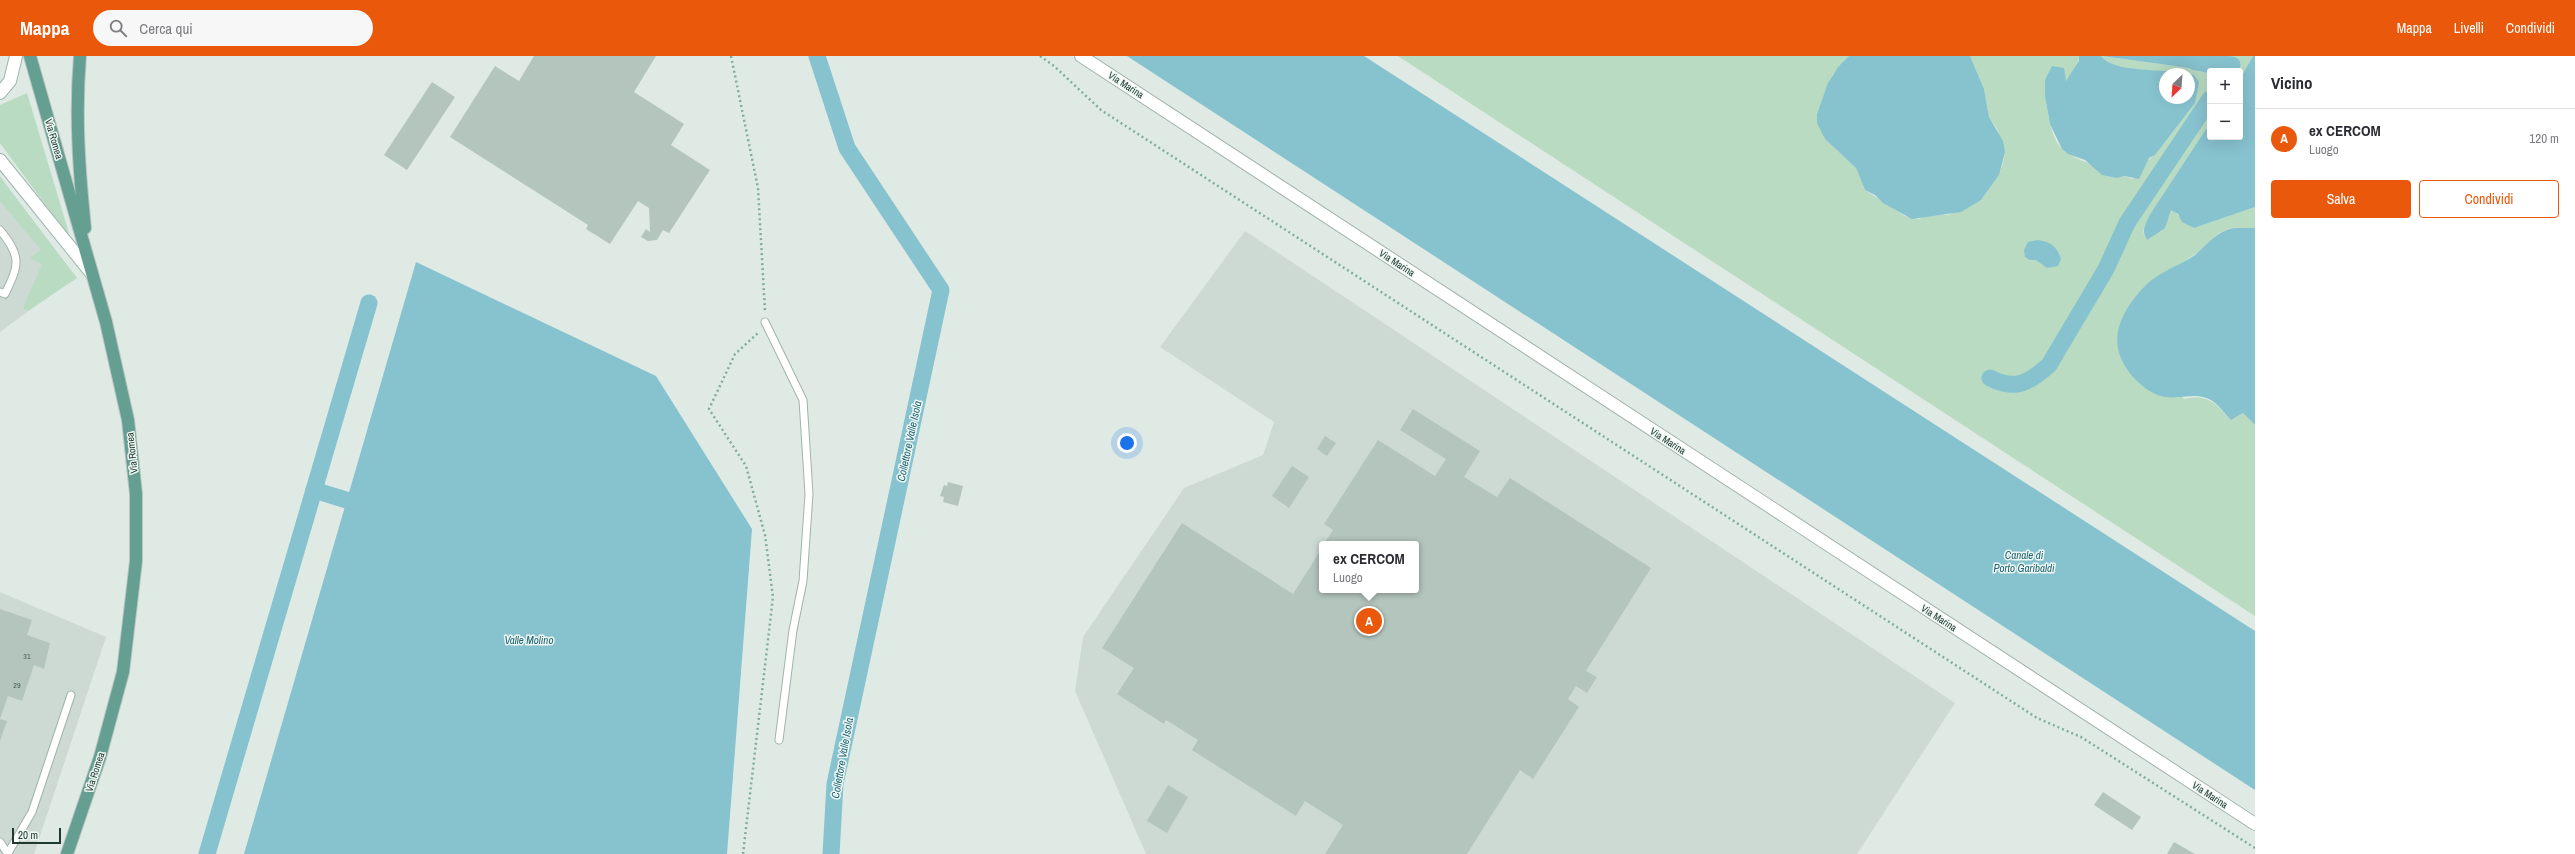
<!DOCTYPE html>
<html lang="it">
<meta charset="utf-8">
<style>
:root{--surface:#fff;--page:#f7f7f7;--text:#2b2b33;--muted:#7c7c81;--line:#e1e1e2;--accent:#ea580c}
body{margin:0;font-family:"Archivo Narrow",sans-serif;background:var(--page);color:var(--text)}
.controls{position:absolute;right:12px;top:12px;display:grid;overflow:hidden;border-radius:4px;box-shadow:0 4px 16px #0002}
.controls button{width:36px;height:36px;display:grid;place-items:center;padding:0;border:0;border-bottom:1px solid var(--line);background:var(--surface);color:var(--text);font:20px sans-serif}
.compass{position:absolute;left:2159px;top:12px;width:36px;height:36px;border-radius:50%;background:var(--surface);box-shadow:0 4px 16px #0002;rotate:205deg}
.scale{position:absolute;left:12px;bottom:10px;width:49px;box-sizing:border-box;padding-left:4px;border:2px solid #203a33;border-top:0;font-size:11px;line-height:14px;white-space:nowrap;color:#203a33;-webkit-text-stroke:3px #eff7f3;paint-order:stroke}
.you{position:absolute;left:1127px;top:387px;width:14px;height:14px;margin:-10px;border:3px solid #fff;border-radius:50%;background:#1a73e8;box-shadow:0 0 0 6px #1a73e833}
.badge{display:grid;place-items:center;width:26px;height:26px;border-radius:50%;background:var(--accent);color:#fff;font-size:13px;font-weight:700}
.pin{position:absolute;translate:-50% -50%;border:2px solid #fff;box-shadow:0 1px 4px #0006}
.popup{position:absolute;left:1319px;top:485px;width:100px;height:52px;box-sizing:border-box;display:grid;place-content:center;border-radius:4px;background:var(--surface);filter:drop-shadow(0 1px 3px #0005);font-size:13px;white-space:nowrap;color:var(--muted)}
.popup b{font-size:15px;color:var(--text)}
.popup::after{content:'';position:absolute;left:50%;top:100%;margin-left:-8px;border:8px solid transparent;border-top-color:var(--surface)}
.list{margin:0;padding:0;list-style:none}
h2{display:flex;justify-content:space-between;align-items:center;height:52px;margin:0;padding:0 16px;font-size:17px}
h2 small{font-size:13px;font-weight:400;color:var(--muted)}
.list li{display:grid;grid-template-columns:26px 1fr auto;gap:12px;align-items:center;box-sizing:border-box;height:60px;padding:0 16px;border-top:1px solid var(--line)}
.list b{display:block;font-size:15px;white-space:nowrap}
.list p{margin:0;font-size:13px;white-space:nowrap;color:var(--muted)}
.list em{font-size:13px;font-style:normal;color:var(--muted)}
.actions{display:flex;gap:8px;padding:12px 16px}
.actions a{flex:1;padding:9px 0;border:1px solid var(--accent);border-radius:4px;text-align:center;font-size:14px;color:var(--accent)}
.actions .main{background:var(--accent);color:#fff}
.icon{flex:none;width:22px;height:22px;fill:none;stroke:currentColor;stroke-width:2;stroke-linecap:round;stroke-linejoin:round}
.map{position:relative;flex:none;width:2255px;height:798px;overflow:hidden}
header{display:flex;align-items:center;gap:24px;box-sizing:border-box;height:56px;padding:0 20px;background:var(--accent);color:#fff}
header strong{font-size:19px}
nav{display:flex;gap:22px;margin-inline-start:auto;font-size:14px}
.search{width:280px;height:36px;background:var(--page);display:flex;align-items:center;gap:10px;box-sizing:border-box;padding:0 14px;border-radius:22px;color:var(--muted);font-size:15px}
main{display:flex}
aside{flex:1;background:var(--surface)}
.map>svg:first-child{display:block}
.built{fill:#cddad4;fill-rule:evenodd}
.green{fill:#b8dbc2}
.water{fill:#87c2cf}
.lines{fill:none;stroke-linecap:round;stroke-linejoin:round}
.canal{stroke:#87c2cf;stroke-width:17}
.building{fill:#b4c5be}
.service-casing{stroke:#a2b2ac;stroke-width:9}
.tertiary-casing{stroke:#a2b2ac;stroke-width:14}
.secondary-casing{stroke:#9eb5ad;stroke-width:14}
.primary-casing{stroke:#bcc4c2;stroke-width:14}
.path{stroke:#80ada0;stroke-width:2.5;stroke-dasharray:2 3;stroke-linecap:butt}
.service{stroke:#fff;stroke-width:7}
.tertiary{stroke:#fff;stroke-width:12}
.secondary{stroke:#fff;stroke-width:12}
.primary{stroke:#649f91;stroke-width:12}
.labels{text-anchor:middle;dominant-baseline:central;stroke-width:3;stroke-linejoin:round;paint-order:stroke}
.number-label{font-size:8px;fill:#455d56}
.street-label{font-size:10px;fill:#203a33;stroke:#eff7f3}
.water-label{font-size:11px;font-style:italic;fill:#1c6474;stroke:#eff7f3}
</style>
<header>
<strong>Mappa</strong>
<div class="search"><svg class="icon" aria-label="search" viewBox="0 0 24 24"><circle cx="10" cy="10" r="6"/><path d="M15 15l6 6"/></svg>Cerca qui</div>
<nav><a>Mappa</a><a>Livelli</a><a>Condividi</a></nav>
</header>
<main>
<div class="map">
<svg width="2255" height="798" viewBox="0 0 2255 798">
<rect width="100%" height="100%" fill="#dfeae5"/>
<g class="built">
<path d="M0,120L75,221L0,276Z"/>
<path d="M1245,175L1955,647L1857,798H1146L1075,635L1083,581L1184,432L1263,399L1274,366L1160,291ZM1322,488H1416V534H1322Z"/>
<path d="M0,536L106,581L34,798H0Z"/>
</g>
<g class="green">
<path d="M1398,0H1849L1833,18L1817,58L1825,83L1856,112L1865,134L1905,160L1919,163L1928,159H1948L1981,144L1999,119L2003,106L2005,96L1997,73L1989,61L1984,33L1970,0H2079C2079,18 2058,32 2045,41C2048,57 2050,80 2062,93C2071,103 2118,118 2133,123C2140,116 2146,103 2155,99L2195,47L2194,20C2172,13 2113,18 2101,0L2189,12L2210,18V67L2149,160C2145,169 2140,176 2147,184L2169,161L2171,153C2181,160 2181,166 2194,172L2255,151V172C2245,173 2234,170 2225,174C2212,179 2205,192 2194,199C2163,219 2141,226 2124,260L2184,343C2209,338 2214,347 2231,364L2243,357L2255,369V560Z"/>
<path d="M2224,0H2253L2240,23V15H2216Z"/>
<path d="M27,37L68,174L69,181L0,87V49Z"/>
<path d="M0,121L77,222L28,255L23,252L42,208L30,202L41,194L0,145Z"/>
</g>
<g class="water">
<path d="M1127,0H1364L2255,575V734Z"/>
<path d="M1849,0H1970L1984,33L1989,61L2003,85L2005,96L1999,119L1981,144L1961,156L1912,163L1883,147L1875,139L1865,134L1856,112L1825,83L1817,67V58L1828,27L1838,11Z"/>
<path d="M2079,0H2101C2114,18 2167,12 2189,18H2165V42H2189V18L2194,19L2199,26L2195,47L2155,99L2149,102L2139,123L2124,120L2117,122L2102,119L2085,104L2068,98L2062,93L2050,68L2045,41V24L2052,10L2064,12L2066,25L2079,5Z"/>
<path d="M2102,0H2224L2216,15H2210V18L2189,12Z"/>
<path d="M2253,0H2255V151L2194,172L2182,166L2178,158L2171,154L2165,172L2147,184C2141,175 2145,169 2149,160L2210,67V81H2240V23Z"/>
<path d="M2234,172H2255V369L2243,357L2231,364C2223,356 2215,343 2203,341C2190,338 2176,344 2161,340C2150,337 2142,330 2134,322C2105,290 2117,260 2144,231C2158,216 2179,210 2195,199C2208,188 2216,175 2234,172Z"/>
<path d="M2038,184C2050,186 2057,190 2061,203L2058,210L2047,212L2036,204H2030L2025,201L2024,194L2028,186Z"/>
<path d="M416,206L656,320L752,473L727,798H244Z"/>
</g>
<g class="lines">
<g class="canal">
<path d="M817,0L847,92L941,234L835,728L831,798"/>
<path d="M2196,6L2232,9"/>
<path d="M1990,322C2015,335 2029,327 2049,309L2106,213L2127,167L2210,43"/>
<path d="M314,434L369,451"/>
<path d="M207,798L369,247"/>
</g>
</g>
<g class="building">
<path d="M534,0H656L634,36L684,68L671,89L710,114L669,177L663,174L657,184L648,185L641,181L646,173L650,176L649,152L638,145L610,188L586,173L588,169L450,81L495,10L519,25Z"/>
<path d="M432,26L455,41L407,114L384,99Z"/>
<path d="M1413,353L1480,395L1464,421L1497,441L1510,422L1651,512L1586,615L1597,621L1587,637L1576,630L1568,643L1579,651L1533,723L1520,714L1467,798H1325L1343,769L1305,745L1296,760L1192,694L1198,684L1166,664L1164,668L1117,638L1134,612L1102,592L1182,467L1293,538L1322,492V534H1416V488H1324L1333,474L1324,468L1378,384L1435,420L1446,403L1400,374Z"/>
<path d="M1325,380L1336,387L1327,400L1317,393Z"/>
<path d="M1292,410L1309,421L1289,452L1272,440Z"/>
<path d="M948,426L963,430L958,450L943,446L944,441L940,440L944,429L947,430Z"/>
<path d="M0,553L32,564L27,579L50,587L44,613L34,609L22,645L8,640L0,663L7,665L0,685Z"/>
<path d="M1168,729L1188,741L1167,777L1147,765Z"/>
<path d="M2103,736L2141,761L2132,774L2094,749Z"/>
<path d="M2174,786L2195,798H2167Z"/>
</g>
<g class="lines">
<g class="service-casing">
<g id="service">
<path d="M0,174C22,201 19,209 5,238L0,236"/>
<path d="M765,266L803,344L809,438L803,525L793,574L779,684"/>
<path d="M0,786L8,798"/>
<path d="M8,797L32,756L71,639"/>
</g>
</g>
<g class="tertiary-casing">
<path id="tertiary" d="M1081,0L2255,768"/>
</g>
<g class="secondary-casing">
<g id="secondary">
<path d="M0,37L10,25L16,0"/>
<path d="M0,104L92,218"/>
</g>
</g>
<g class="primary-casing">
<g id="primary">
<path d="M30,0L106,266L128,364L136,438V505L123,616L100,701L67,798"/>
<path d="M80,0C75,58 79,114 85,172"/>
</g>
</g>
<g class="path">
<path d="M731,0L758,132L765,255"/>
<path d="M1040,0L1054,10L1101,54L2037,662L2081,681L2255,792"/>
<path d="M743,798L773,541L765,479L746,410L709,353L735,298L758,277"/>
</g>
<use href="#service" class="service"/>
<use href="#tertiary" class="tertiary"/>
<use href="#secondary" class="secondary"/>
<use href="#primary" class="primary"/>
</g>
<g class="labels">
<g class="number-label">
<text x="27" y="600">31</text>
<text x="17" y="629">29</text>
</g>
<g class="street-label">
<text transform="translate(1126 29) rotate(33)">Via Marina</text>
<text transform="translate(54 83) rotate(74)">Via Romea</text>
<text transform="translate(1397 207) rotate(33)">Via Marina</text>
<text transform="translate(1668 385) rotate(33)">Via Marina</text>
<text transform="translate(132 397) rotate(-96)">Via Romea</text>
<text transform="translate(1939 562) rotate(33)">Via Marina</text>
<text transform="translate(95 716) rotate(-72)">Via Romea</text>
<text transform="translate(2210 739) rotate(33)">Via Marina</text>
</g>
<g class="water-label">
<text transform="translate(909 385) rotate(-78)">Collettore Valle Isola</text>
<text x="2024" y="499">Canale di<tspan x="2024" dy="13">Porto Garibaldi</tspan></text>
<text x="529" y="584">Valle Molino</text>
<text transform="translate(842 702) rotate(-80)">Collettore Valle Isola</text>
</g>
</g>
</svg>
<div class="controls">
<button>+</button>
<button>−</button>
</div>
<svg class="compass" viewBox="-18 -18 36 36"><path d="M0-13l5 13h-10z" fill="#e53935"/><path d="M0 13l5-13h-10z" fill="#7c7c81"/></svg>
<div class="scale">20 m</div>
<div class="you"></div>
<div class="pin badge" style="left:1369px;top:565px">A</div>
<div class="popup"><b>ex CERCOM</b>Luogo</div>
</div>
<aside>
<h2>Vicino<small></small></h2>
<ul class="list">
<li><span class="badge">A</span><div><b>ex CERCOM</b><p>Luogo</p></div><em>120 m</em></li>
</ul>
<div class="actions"><a class="main">Salva</a><a>Condividi</a></div>
</aside>
</main>
